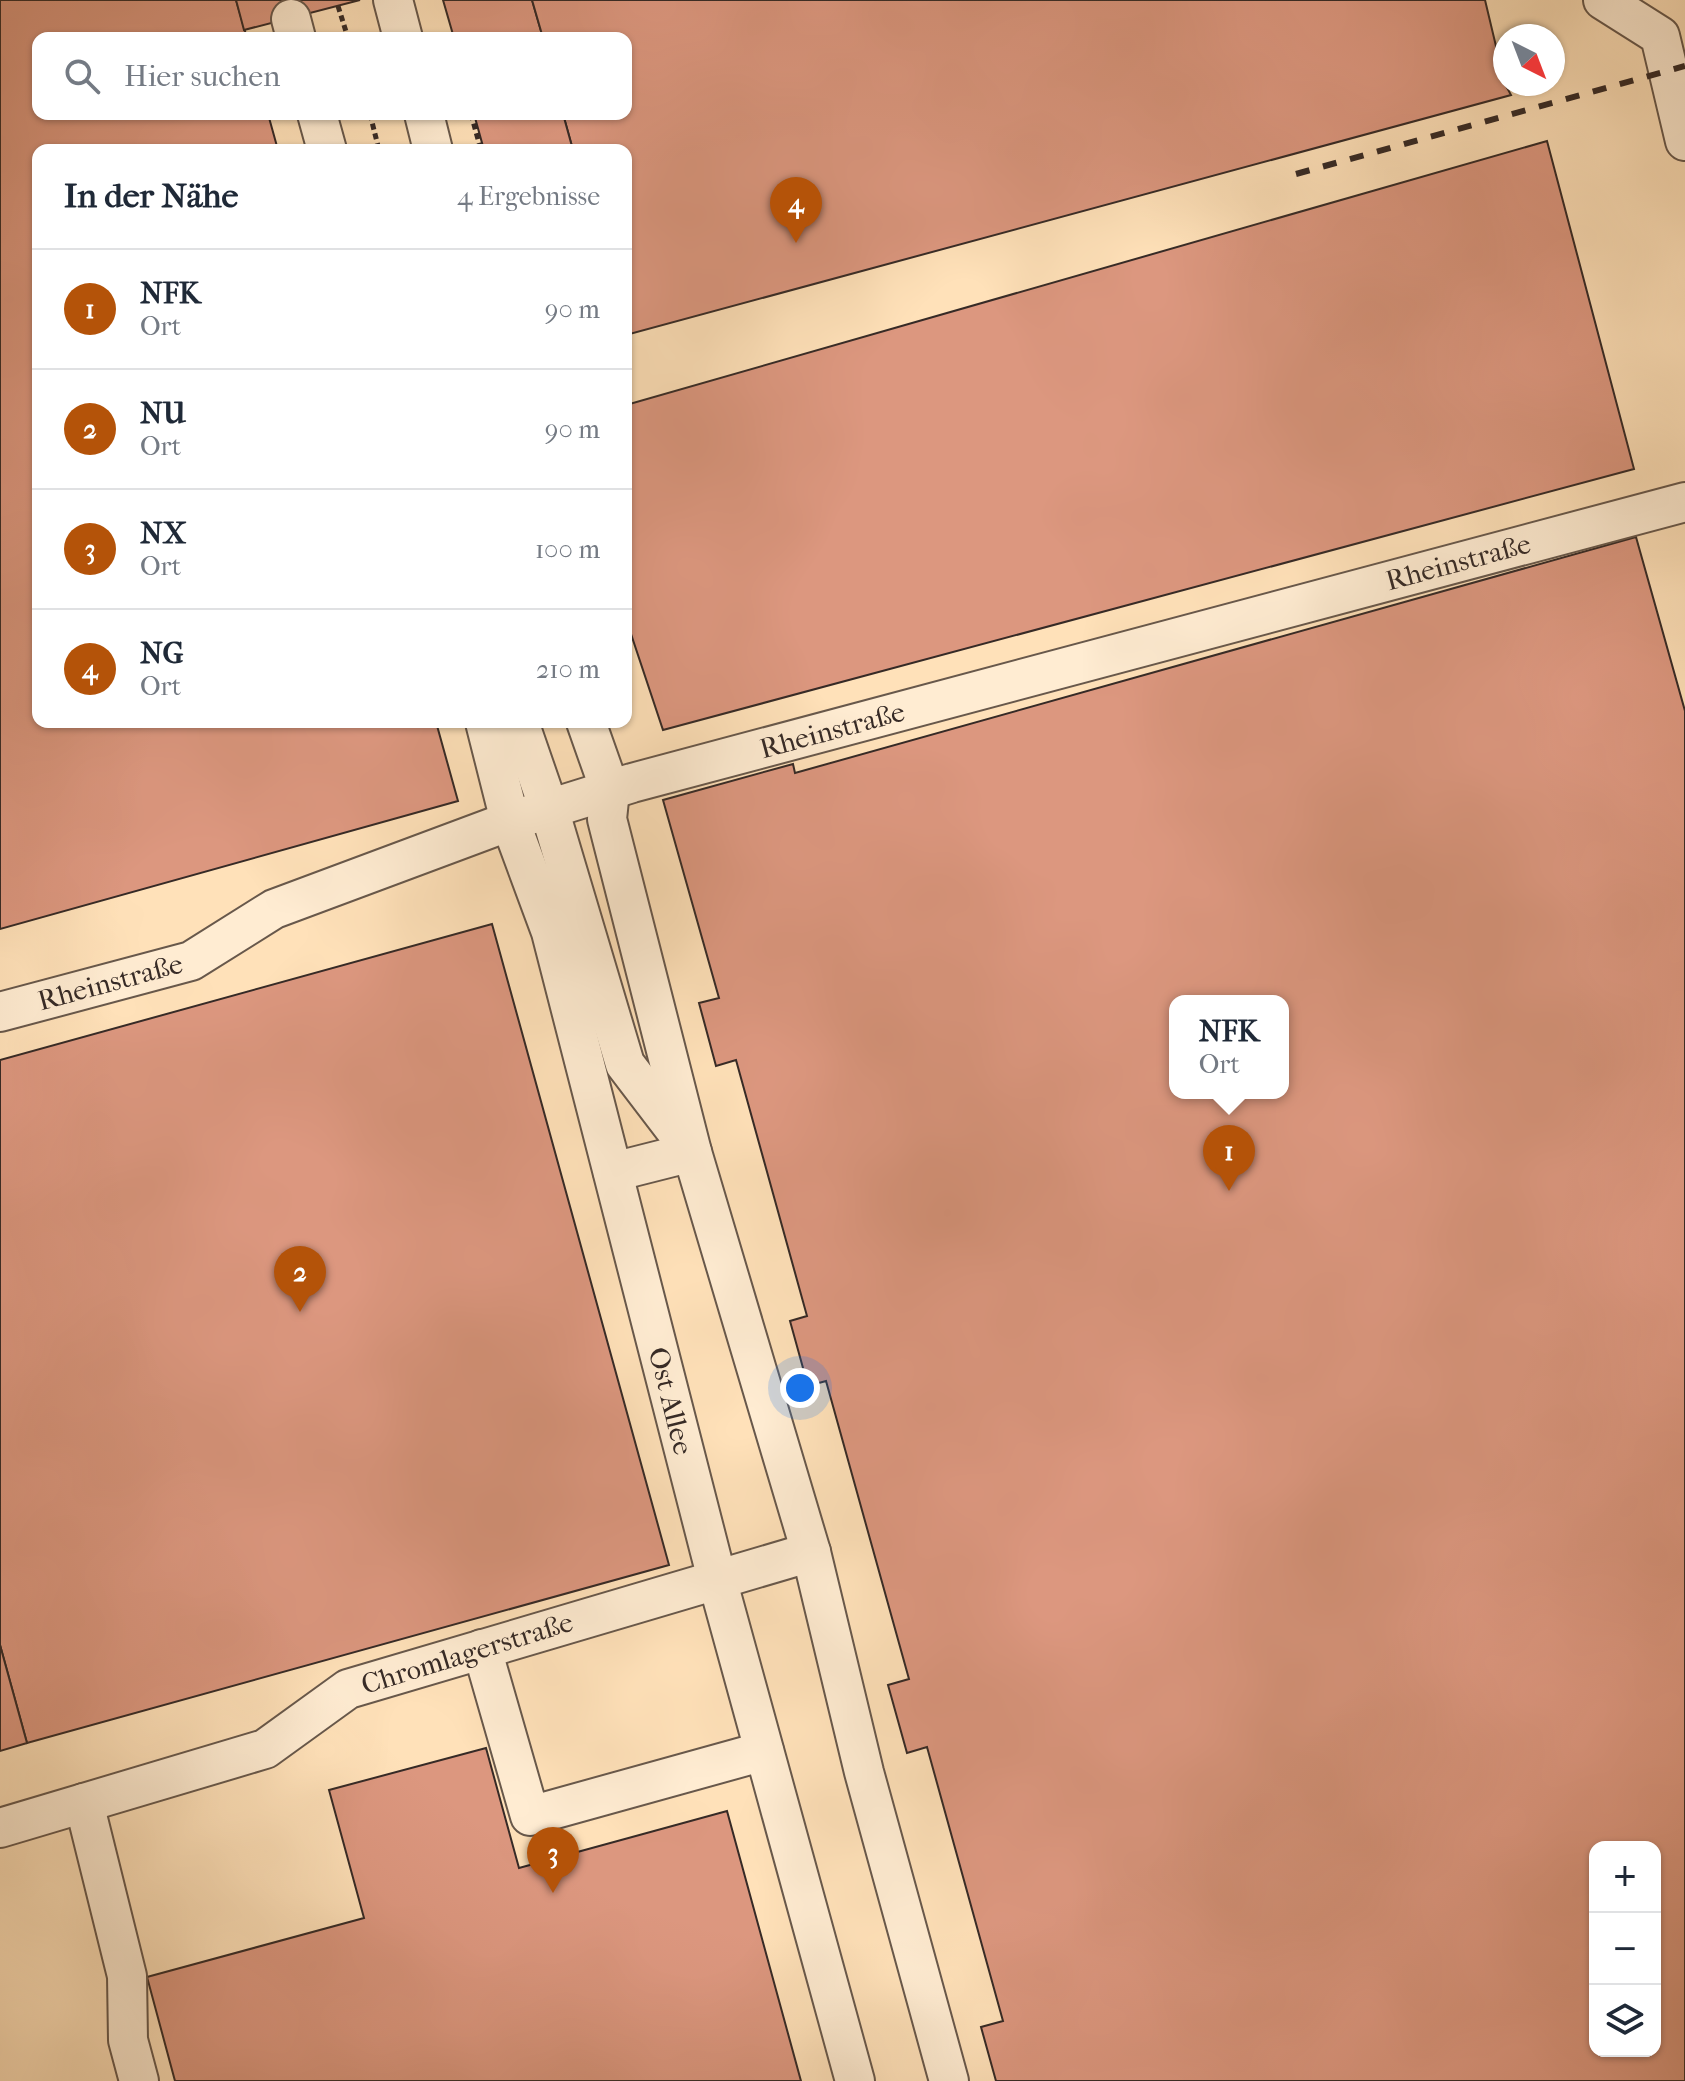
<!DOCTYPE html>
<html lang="de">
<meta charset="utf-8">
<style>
:root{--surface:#fff;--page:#f6f6f7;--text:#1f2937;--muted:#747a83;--line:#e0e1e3;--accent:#b45309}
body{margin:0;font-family:"IM FELL French Canon",serif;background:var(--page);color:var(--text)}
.controls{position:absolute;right:24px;bottom:24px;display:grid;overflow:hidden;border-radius:16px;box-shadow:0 2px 6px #0004}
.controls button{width:72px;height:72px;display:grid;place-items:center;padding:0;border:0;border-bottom:2px solid var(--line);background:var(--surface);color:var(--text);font:40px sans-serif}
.compass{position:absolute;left:1493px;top:24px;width:72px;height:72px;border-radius:50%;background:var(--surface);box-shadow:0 2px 6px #0004;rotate:138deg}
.you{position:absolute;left:800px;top:1388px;width:28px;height:28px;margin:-20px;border:6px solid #fff;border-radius:50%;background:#1a73e8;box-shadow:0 0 0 12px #1a73e833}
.badge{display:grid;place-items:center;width:52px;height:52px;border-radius:50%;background:var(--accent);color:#fff;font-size:26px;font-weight:700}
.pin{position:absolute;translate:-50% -66px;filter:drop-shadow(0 2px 4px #0008)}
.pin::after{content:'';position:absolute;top:42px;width:28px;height:24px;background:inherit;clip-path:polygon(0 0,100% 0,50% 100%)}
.popup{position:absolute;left:1169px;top:995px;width:120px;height:104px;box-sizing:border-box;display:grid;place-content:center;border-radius:16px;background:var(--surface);filter:drop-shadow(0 2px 6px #0005);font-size:26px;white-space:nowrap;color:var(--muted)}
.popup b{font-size:30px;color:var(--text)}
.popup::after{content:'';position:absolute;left:50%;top:100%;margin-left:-16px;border:16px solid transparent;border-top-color:var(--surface)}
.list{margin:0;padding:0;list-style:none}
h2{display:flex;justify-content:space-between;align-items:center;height:104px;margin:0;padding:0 32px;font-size:34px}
h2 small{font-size:26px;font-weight:400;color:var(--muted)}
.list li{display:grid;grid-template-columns:52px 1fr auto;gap:24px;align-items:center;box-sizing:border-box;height:120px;padding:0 32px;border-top:2px solid var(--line)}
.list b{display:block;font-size:30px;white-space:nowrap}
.list p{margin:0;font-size:26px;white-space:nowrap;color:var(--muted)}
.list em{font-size:26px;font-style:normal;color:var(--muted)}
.icon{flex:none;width:44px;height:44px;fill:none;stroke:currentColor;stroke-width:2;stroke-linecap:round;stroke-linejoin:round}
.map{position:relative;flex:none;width:1685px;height:2081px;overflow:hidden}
.search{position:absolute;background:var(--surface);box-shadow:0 2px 6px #0004;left:32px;top:32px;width:600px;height:88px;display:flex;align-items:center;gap:20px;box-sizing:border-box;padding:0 28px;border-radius:16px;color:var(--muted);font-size:30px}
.panel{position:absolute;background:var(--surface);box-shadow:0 2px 6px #0004;left:32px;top:144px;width:600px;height:584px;border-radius:16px}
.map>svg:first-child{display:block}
.building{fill:#dc977f;stroke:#362a26;stroke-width:2;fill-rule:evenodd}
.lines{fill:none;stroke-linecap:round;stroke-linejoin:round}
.minor-casing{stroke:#68584b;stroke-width:42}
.path{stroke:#362a26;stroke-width:5;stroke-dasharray:6 4;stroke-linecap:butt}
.minor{stroke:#ffecd2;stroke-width:38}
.rail{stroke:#362a26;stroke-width:6;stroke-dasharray:14 14;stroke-linecap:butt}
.labels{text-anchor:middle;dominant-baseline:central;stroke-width:8;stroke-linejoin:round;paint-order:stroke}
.street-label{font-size:28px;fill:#362a26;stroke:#ffecd2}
</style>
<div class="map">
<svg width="1685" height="2081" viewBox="0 0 1685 2081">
<rect width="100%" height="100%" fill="#ffe1b9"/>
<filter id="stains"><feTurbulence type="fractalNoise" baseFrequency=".0025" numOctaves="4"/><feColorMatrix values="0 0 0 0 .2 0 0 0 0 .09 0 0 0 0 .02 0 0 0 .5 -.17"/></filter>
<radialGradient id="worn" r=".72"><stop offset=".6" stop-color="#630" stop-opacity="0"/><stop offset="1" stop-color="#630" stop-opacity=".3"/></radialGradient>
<g class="building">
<path d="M0,0H236L247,38H38V114H268L278,150H38V722H436L458,801L0,929Z"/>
<path d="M236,0H360L244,30Z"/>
<path d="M443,0H532L543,38H454Z"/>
<path d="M532,0H1485L1505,84L1511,95L626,335V150H573L563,114H626V38H543Z"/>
<path d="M474,114H563L573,150H484Z"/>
<path d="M1547,141L1634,469L663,730L626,619V405Z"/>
<path d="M1636,537L1685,711V2081H996L981,2027L1003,2021L927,1747L907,1753L888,1685L909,1679L826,1381L808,1386L790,1321L807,1316L736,1060L716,1066L699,1003L719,998L663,800L793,764L795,773ZM1175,1001H1283V1093H1175ZM1595,1847H1655V2051H1595Z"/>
<path d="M492,924L669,1565L27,1743L0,1645V1060Z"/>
<path d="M0,1645L27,1743L0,1751Z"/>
<path d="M486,1748L519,1868L727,1811L801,2081H175L147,1977L364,1918L329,1790Z"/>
</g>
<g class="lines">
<g class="minor-casing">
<g id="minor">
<path d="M393,0L403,38"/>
<path d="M1603,0L1660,36L1685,141"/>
<path d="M291,19L296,38"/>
<path d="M317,114L327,150"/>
<path d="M424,114L433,150"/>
<path d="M485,722L510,821L551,932L717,1579L855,2081"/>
<path d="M519,722L549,809L625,1064L683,1140"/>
<path d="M586,722L610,790L607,819L692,1152L811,1552L864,1772L949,2081"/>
<path d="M0,1012L191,961L274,909L510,821L632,783L1685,502"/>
<path d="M613,1172L692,1152"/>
<path d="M482,1649L530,1816L764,1751"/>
<path d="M84,1803L127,1976L128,2040L139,2081"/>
<path d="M0,1828L265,1749L348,1689L811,1552"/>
</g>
</g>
<g class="path">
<path d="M338,6L348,38"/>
<path d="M438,36L445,34L446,38"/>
<path d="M370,114L379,150"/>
<path d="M471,114L481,150"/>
</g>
<use href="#minor" class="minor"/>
<path class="rail" d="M1296,174L1685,66"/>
</g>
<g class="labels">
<g class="street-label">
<text transform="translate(1458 562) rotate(-15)">Rheinstraße</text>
<text transform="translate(832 730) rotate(-15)">Rheinstraße</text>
<text transform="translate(110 982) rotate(-15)">Rheinstraße</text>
<text transform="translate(671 1401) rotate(76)">Ost Allee</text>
<text transform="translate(467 1653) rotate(-17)">Chromlagerstraße</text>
</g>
</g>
<rect width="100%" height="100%" filter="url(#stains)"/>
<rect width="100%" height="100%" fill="url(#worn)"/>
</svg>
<div class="controls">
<button>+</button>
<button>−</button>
<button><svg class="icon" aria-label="layers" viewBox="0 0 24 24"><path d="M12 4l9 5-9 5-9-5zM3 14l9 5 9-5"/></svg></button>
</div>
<svg class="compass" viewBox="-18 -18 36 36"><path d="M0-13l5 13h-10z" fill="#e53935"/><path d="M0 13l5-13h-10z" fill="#747a83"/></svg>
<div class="you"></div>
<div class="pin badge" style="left:1229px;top:1191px">1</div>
<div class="popup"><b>NFK</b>Ort</div>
<div class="pin badge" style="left:300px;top:1312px">2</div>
<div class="pin badge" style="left:553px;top:1893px">3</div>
<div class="pin badge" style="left:796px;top:243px">4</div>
<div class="search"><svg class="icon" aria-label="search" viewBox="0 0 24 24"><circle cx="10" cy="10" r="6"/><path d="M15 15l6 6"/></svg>Hier suchen</div>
<section class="panel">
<h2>In der Nähe<small>4 Ergebnisse</small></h2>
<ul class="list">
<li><span class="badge">1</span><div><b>NFK</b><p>Ort</p></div><em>90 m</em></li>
<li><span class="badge">2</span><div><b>NU</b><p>Ort</p></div><em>90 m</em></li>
<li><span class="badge">3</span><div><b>NX</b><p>Ort</p></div><em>100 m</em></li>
<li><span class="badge">4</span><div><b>NG</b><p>Ort</p></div><em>210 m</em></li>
</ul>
</section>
</div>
